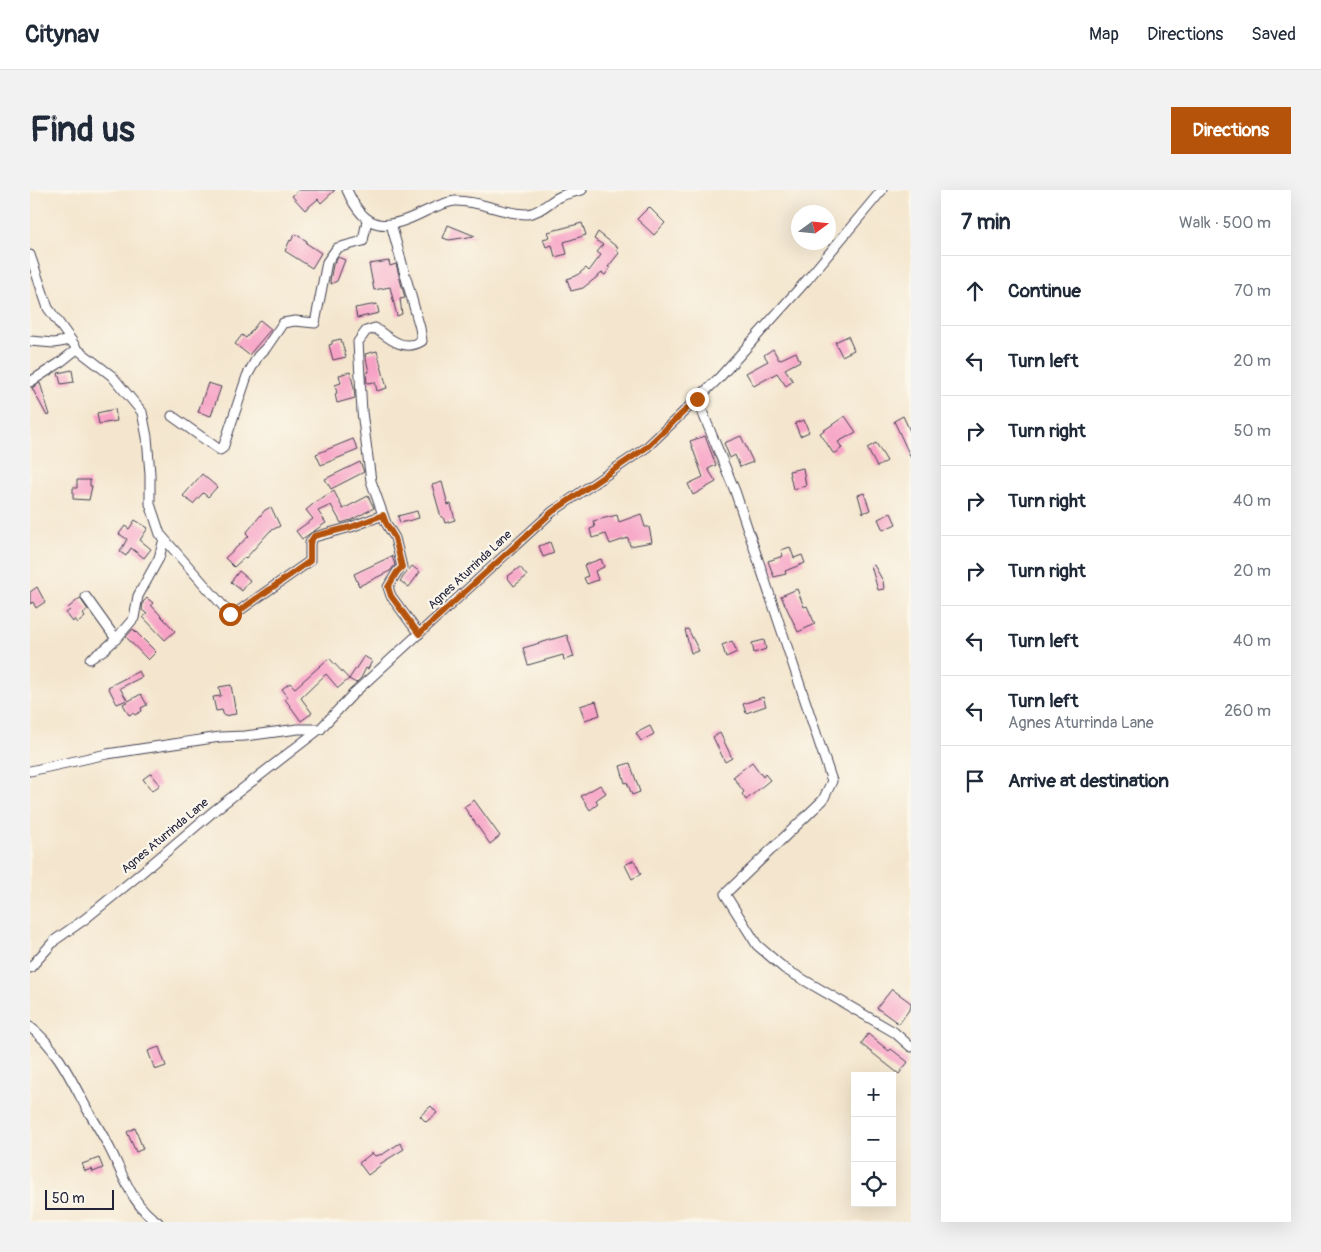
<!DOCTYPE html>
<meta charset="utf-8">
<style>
:root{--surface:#fff;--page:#f2f2f3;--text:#1f2937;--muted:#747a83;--line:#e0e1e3;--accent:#b45309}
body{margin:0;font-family:Pangolin,sans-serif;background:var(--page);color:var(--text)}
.controls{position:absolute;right:15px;bottom:15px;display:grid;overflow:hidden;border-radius:0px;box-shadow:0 5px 20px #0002}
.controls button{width:45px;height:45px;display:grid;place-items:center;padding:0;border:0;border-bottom:1px solid var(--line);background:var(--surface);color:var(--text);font:25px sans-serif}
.compass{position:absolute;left:761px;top:15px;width:45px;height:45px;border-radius:50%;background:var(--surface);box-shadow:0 5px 20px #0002;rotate:75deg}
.scale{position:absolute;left:15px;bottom:12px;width:69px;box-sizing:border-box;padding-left:5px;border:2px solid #22223b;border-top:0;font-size:14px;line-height:18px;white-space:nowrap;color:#22223b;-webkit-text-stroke:4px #fbf7ec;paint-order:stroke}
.stop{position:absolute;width:15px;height:15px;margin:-11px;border:4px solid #b45309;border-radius:50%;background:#fff}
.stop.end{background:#b45309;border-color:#fff;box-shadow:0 1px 5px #0008}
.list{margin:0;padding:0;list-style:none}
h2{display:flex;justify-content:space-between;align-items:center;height:65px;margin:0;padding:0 20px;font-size:21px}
h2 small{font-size:16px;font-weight:400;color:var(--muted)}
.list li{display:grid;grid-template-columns:32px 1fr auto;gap:15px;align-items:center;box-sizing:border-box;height:70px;padding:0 20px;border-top:1px solid var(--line)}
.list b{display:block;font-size:19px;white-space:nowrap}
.list p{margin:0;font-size:16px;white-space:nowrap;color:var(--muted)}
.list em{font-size:16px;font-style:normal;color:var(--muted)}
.icon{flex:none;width:28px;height:28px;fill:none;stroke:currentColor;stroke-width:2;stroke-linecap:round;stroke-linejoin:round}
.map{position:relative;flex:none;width:881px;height:1032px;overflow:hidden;border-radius:0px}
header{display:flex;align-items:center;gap:30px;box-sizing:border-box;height:70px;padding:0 25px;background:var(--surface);border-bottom:1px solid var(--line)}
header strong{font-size:24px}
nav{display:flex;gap:28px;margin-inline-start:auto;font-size:18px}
.intro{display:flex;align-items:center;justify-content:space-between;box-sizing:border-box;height:120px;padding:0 30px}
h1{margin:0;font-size:35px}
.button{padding:12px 22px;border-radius:0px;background:var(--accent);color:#fff;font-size:18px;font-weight:700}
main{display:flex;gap:30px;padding:0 30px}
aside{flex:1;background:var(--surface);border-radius:0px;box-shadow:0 5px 20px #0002}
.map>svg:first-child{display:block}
.building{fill:#f7a2c5}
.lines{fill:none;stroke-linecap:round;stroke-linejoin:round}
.minor-casing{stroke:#423f51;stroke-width:11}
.minor{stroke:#fff;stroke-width:9}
.route{stroke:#b45309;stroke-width:6}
.labels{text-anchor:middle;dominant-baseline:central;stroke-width:4.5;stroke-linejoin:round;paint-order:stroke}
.street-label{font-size:12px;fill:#22223b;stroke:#fbf7ec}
</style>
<header>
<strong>Citynav</strong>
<nav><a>Map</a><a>Directions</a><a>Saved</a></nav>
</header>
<div class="intro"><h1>Find us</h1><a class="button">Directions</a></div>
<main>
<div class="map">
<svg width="881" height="1032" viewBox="0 0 881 1032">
<rect width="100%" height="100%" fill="#fbf7ec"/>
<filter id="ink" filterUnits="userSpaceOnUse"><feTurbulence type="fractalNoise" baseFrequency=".02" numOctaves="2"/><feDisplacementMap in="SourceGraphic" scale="10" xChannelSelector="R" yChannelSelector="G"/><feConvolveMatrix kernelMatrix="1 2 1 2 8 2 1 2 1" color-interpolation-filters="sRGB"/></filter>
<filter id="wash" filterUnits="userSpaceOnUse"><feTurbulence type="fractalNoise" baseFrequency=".0096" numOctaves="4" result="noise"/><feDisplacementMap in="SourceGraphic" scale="20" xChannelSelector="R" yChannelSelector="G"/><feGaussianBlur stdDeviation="1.12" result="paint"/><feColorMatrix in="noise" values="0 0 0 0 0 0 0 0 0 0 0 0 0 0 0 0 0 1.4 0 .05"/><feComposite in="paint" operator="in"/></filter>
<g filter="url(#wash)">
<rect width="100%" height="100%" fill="#f4e6ce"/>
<g id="blocks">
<g class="building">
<path d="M269,0H305L291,13L288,9L275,20L262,6Z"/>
<path d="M619,17L635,33L624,45L607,29Z"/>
<path d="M552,33L556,45L534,52L537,64L525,67L522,55L516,57L513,49L520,47L518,42Z"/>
<path d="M418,35L445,46L419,50L413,48Z"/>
<path d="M568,42L588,58L586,60L589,63L578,77L580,78L575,85L572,83L553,98L541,101L537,89L546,86L556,78L559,81L571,65L567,62L573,55L564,49Z"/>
<path d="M265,44L277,51L276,53L291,63L282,78L255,61L260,50L261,51Z"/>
<path d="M308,67L315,70L307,91L301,94L300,91L303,75Z"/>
<path d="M359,71L360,76L366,74L375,108L370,109L372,124L367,126L360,97L344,100L339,74Z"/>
<path d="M347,114L349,123L327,128L325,118Z"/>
<path d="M230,130L241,139L219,165L205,154L212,145L216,148Z"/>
<path d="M818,146L824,160L812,166L805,152Z"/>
<path d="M311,149L316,167L303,170L299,155L302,154V151Z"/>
<path d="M743,159L749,170L766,162L770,171L755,179L763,191L756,196L747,183L724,196L716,183L738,171L734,165Z"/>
<path d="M347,161L357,198L347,201L345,192L337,193L336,183L339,182L335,164Z"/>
<path d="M42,180L44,192L31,194L28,183Z"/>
<path d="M320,182L324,198L325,208L307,213L305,204L307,203L305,195L311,193L309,185Z"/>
<path d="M10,193L20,225L17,226L2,198Z"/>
<path d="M178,193L191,197L181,226L168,222Z"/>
<path d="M85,219L87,231L69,234L67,223Z"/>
<path d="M815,226L826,242L808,252L812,258L806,263H803L790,243Z"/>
<path d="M873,226L881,243V268L864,231Z"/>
<path d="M774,230L779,242L770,246L765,233Z"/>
<path d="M675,246L686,275L678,279L686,292L663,305L658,294L673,287L660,251Z"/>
<path d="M711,246L723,272L710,277L705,265L700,268L694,253Z"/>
<path d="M323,249L328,260L291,275L286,264Z"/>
<path d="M846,253L857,271L847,277L837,258Z"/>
<path d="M330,272L334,282L301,299L295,289Z"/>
<path d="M773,278L776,296L763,299L759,281Z"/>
<path d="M172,284L187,297L178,307L173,303L163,314L153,306Z"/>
<path d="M47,290H60V296H62L59,310L43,309V298H47Z"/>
<path d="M412,292L418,315L421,314L425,330L415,333L413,327H411L402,295Z"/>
<path d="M304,301L313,319L338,306L344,318L321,330L311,333L301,315L288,321L296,333L272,349L266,341L283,329L276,320L288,310Z"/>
<path d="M834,303L840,320L833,323L828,305Z"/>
<path d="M241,317L250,336L240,341L216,368L215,367L204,377L195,368L219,346L216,343L235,320Z"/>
<path d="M387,321L389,328L370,333L368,326Z"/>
<path d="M861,323L866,334L853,340L848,329Z"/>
<path d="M611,324L615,337H619L622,352L600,356L598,348L580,354L576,344L562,348L560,339L565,337L563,331L587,325L589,332Z"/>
<path d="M105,330L118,338L110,350L121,359L114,368L101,358L96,366L90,362L97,349L89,344L95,336L99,339Z"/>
<path d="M520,352L524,363L513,367L509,356Z"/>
<path d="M760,357L764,368L772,365L775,373L755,381L756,384L744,387L738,371L753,366L751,360Z"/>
<path d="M362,366L365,375L360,381L329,396L324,384Z"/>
<path d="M571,369L574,377L565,381L568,390L557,394L554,388L558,386L554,375Z"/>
<path d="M844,375L853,391L854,399L848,400L841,376Z"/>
<path d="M382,376L390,382L379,397L370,391Z"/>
<path d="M490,377L497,386L484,396L477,387Z"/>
<path d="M209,381L220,390L212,401L201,392Z"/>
<path d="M7,397L15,412L6,418L3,412L0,414V402Z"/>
<path d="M767,399L774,417L777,416L785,434L768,442L751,406Z"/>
<path d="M50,408L58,420L53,424L55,427L48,433L45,429L43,432L36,423L40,420L38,418Z"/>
<path d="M117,408L123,413L121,415L145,441L135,450L113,427L117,424L112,420L113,412Z"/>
<path d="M103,439L126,462L118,470L96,447Z"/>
<path d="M658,439L669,461L661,463L655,440Z"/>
<path d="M537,445L544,467L534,470L533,465L498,475L493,458Z"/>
<path d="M734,450L736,459L724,463L722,453Z"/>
<path d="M702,451L707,462L696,467L692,455Z"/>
<path d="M334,466L342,471L338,479L336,478L331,488L326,493L319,489Z"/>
<path d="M299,468L319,489L308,498L296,484L271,508L282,523L271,531L255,509L258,507L252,499L260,493L265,498Z"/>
<path d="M109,481L112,487L90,498L97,510L87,514L78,497Z"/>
<path d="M201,495L206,524L194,526L192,520L186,521L183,507L191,506L189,497Z"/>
<path d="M111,504L117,515L111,518L112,521L105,525L103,523L99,525L93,514Z"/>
<path d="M733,507L736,516L716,523L713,514Z"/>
<path d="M566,511L570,525L555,530L550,516Z"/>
<path d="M620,536L624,544L611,551L606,543Z"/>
<path d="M690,543L702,568L695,572L683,547Z"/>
<path d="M722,572L733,587L735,584L740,590L716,610L712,604L714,602L703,587Z"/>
<path d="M600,573L610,602L602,605L597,592L595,593L590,576Z"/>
<path d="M121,583L130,595L122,601L113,589Z"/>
<path d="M570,595L576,603L566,610L568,614L560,620L551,606Z"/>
<path d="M444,610L470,646L460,654L434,617Z"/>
<path d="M604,670L611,684L602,689L595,675Z"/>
<path d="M862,799L881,813V817L869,834L847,818Z"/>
<path d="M838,844L859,861L861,859L878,872L869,884L831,854Z"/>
<path d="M129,857L136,876L125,880L118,861Z"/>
<path d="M401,916L407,923L396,932L390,926Z"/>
<path d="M105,938L113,959L106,962L97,942Z"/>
<path d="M370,953L374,959L350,974L351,975L338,985L329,973L342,963L345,966L353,964Z"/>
<path d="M69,968L73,978L63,982L62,979L55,981L52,974Z"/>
</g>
</g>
</g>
<g filter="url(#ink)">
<use href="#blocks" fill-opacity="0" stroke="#423f51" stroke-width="1"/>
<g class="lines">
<g class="minor-casing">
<g id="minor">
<path d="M317,0C336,44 358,40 396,21C405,17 415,12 425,11C449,10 473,24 497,24C509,23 517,14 527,8C534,4 544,2 552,0"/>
<path d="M361,34L390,138L392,151C374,162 360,149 345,138L336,141L328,152L332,222L341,291L356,333L365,348L372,377L367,382L358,397L361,406L389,444"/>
<path d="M0,65L18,118L41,150L47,159L82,186L112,222L117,247L120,284V314L130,344L200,424L206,423L280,371V353L284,347L321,337L353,325"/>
<path d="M0,151L24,153L41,150"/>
<path d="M0,192L28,174L47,159"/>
<path d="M667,209L705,301L802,591L793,610L695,704L727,755L755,779L864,842L881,857"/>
<path d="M142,226L187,258L190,260L193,258L217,186L228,166L236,158L253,133L265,131L285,133L297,72L307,58L333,51L337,30"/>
<path d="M56,407L86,449"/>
<path d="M60,469L75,459L86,449L104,428L108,406L129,368L134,349"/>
<path d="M0,581L77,564L190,547L215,546L268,539H291"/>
<path d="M0,778L25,750L55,729L110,684L185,620L291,538L324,503L522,322L617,257L689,188L777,90L852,0"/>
<path d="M0,837C26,856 42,891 57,919C65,932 73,945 80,959C93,984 102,1016 128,1032"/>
</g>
</g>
<use href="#minor" class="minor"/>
</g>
</g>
<g class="lines" filter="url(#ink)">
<path class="route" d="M200,424L206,423L280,371V353L284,346L321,337L353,325L356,333L365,348L372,377L367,382L358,397L361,406L389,444L522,322L617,257L667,209"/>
</g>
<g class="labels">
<g class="street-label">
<text transform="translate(440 380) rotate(-43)">Agnes Aturrinda Lane</text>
<text transform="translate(135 646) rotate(-40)">Agnes Aturrinda Lane</text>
</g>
</g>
</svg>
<div class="controls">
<button>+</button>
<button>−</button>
<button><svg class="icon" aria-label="locate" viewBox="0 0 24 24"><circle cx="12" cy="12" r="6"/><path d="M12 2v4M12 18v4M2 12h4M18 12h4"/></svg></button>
</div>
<svg class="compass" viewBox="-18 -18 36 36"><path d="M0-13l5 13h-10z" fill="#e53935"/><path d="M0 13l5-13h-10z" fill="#747a83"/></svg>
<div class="scale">50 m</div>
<div class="stop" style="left:200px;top:424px"></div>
<div class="stop end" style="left:667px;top:209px"></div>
</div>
<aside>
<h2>7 min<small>Walk · 500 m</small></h2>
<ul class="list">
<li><svg class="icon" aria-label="ahead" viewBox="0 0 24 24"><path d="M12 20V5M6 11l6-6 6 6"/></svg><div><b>Continue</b></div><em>70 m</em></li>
<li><svg class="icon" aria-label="left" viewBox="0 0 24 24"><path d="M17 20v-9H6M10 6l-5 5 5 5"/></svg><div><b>Turn left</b></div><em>20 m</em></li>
<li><svg class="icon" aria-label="right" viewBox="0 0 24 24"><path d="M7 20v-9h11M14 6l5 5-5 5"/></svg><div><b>Turn right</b></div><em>50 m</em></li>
<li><svg class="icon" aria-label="right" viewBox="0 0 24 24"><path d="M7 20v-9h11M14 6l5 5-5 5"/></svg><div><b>Turn right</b></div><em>40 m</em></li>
<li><svg class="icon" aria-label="right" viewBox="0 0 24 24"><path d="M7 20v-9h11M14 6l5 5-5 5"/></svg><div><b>Turn right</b></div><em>20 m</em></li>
<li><svg class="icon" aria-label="left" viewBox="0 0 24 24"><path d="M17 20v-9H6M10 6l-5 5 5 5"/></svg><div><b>Turn left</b></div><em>40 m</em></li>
<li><svg class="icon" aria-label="left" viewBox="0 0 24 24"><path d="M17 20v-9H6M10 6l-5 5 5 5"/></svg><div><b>Turn left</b><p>Agnes Aturrinda Lane</p></div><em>260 m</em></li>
<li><svg class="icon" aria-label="arrive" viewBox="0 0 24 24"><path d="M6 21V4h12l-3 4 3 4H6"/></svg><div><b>Arrive at destination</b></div></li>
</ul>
</aside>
</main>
